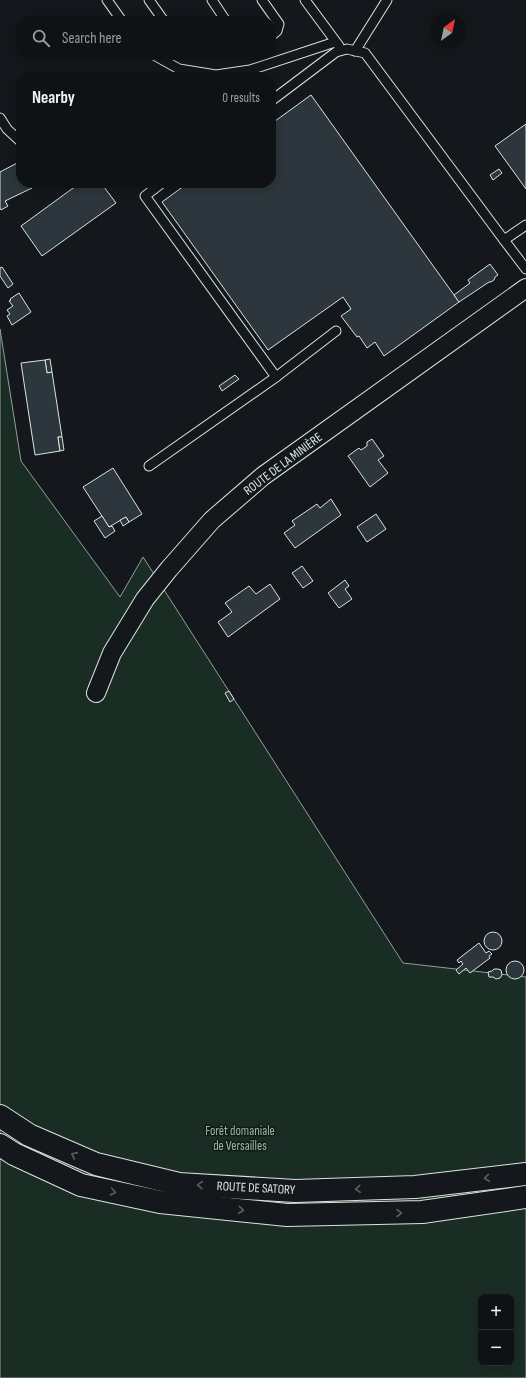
<!DOCTYPE html>
<meta charset="utf-8">
<style>
:root{--surface:#0f1215;--page:#181b1e;--text:#f1f3f6;--muted:#9b9ea0;--line:#2f3234}
body{margin:0;font-family:"Sofia Sans Condensed",sans-serif;background:var(--page);color:var(--text)}
.controls{position:absolute;right:12px;bottom:12px;display:grid;overflow:hidden;border-radius:8px;box-shadow:0 2px 10px #0003}
.controls button{width:36px;height:36px;display:grid;place-items:center;padding:0;border:0;border-bottom:1px solid var(--line);background:var(--surface);color:var(--text);font:20px sans-serif}
.compass{position:absolute;left:430px;top:12px;width:36px;height:36px;border-radius:50%;background:var(--surface);box-shadow:0 2px 10px #0003;rotate:33deg}
.list{margin:0;padding:0;list-style:none}
h2{display:flex;justify-content:space-between;align-items:center;height:52px;margin:0;padding:0 16px;font-size:17px}
h2 small{font-size:13px;font-weight:400;color:var(--muted)}
.icon{flex:none;width:22px;height:22px;fill:none;stroke:currentColor;stroke-width:2;stroke-linecap:round;stroke-linejoin:round}
.map{position:relative;flex:none;width:526px;height:1378px;overflow:hidden}
.search{position:absolute;background:var(--surface);box-shadow:0 2px 10px #0003;left:16px;top:16px;width:260px;height:44px;display:flex;align-items:center;gap:10px;box-sizing:border-box;padding:0 14px;border-radius:16px;color:var(--muted);font-size:15px}
.panel{position:absolute;background:var(--surface);box-shadow:0 2px 10px #0003;left:16px;top:72px;width:260px;height:116px;border-radius:16px}
.map>svg:first-child{display:block}
.green{fill:#1a2d24;stroke:#939e99;fill-rule:evenodd}
.building{fill:#2c363c;stroke:#d8e6dc}
.lines{fill:none;stroke-linecap:round;stroke-linejoin:round}
.lane-casing{stroke:#d8e6dc;stroke-width:11}
.street-casing{stroke:#d8e6dc;stroke-width:20}
.secondary-casing{stroke:#d8e6dc;stroke-width:24}
.lane{stroke:#14181c;stroke-width:9}
.street{stroke:#14181c;stroke-width:18}
.secondary{stroke:#14181c;stroke-width:22}
.oneway{stroke:#59605f}
.labels{text-anchor:middle;dominant-baseline:central;stroke-width:3;stroke-linejoin:round;paint-order:stroke}
.street-label{font-size:13px;fill:#d8e6dc;stroke:#14181c}
.park-label{font-size:13px;fill:#8ac095;stroke:#14181c}
</style>
<div class="map">
<svg width="526" height="1378" viewBox="0 0 526 1378">
<rect width="100%" height="100%" fill="#14181c"/>
<path class="green" d="M0,329L21,461L120,597L143,557L403,963L526,977V1378H0ZM481,1297H511V1363H481Z"/>
<g class="building">
<path d="M311,95L459,302L384,356L375,342L367,348L359,336L357,337L341,316L351,309L343,297L268,350L162,202L188,183H271V124Z"/>
<path d="M526,124V189L495,146Z"/>
<path d="M19,162L21,167V183H29L32,188L5,201L8,206L1,210L0,208V172Z"/>
<path d="M499,169L502,173L493,180L490,175Z"/>
<path d="M80,183H101L116,203L42,256L21,226Z"/>
<path d="M490,264L498,275L495,277L494,280L491,282H489L459,302L454,295L470,283L468,280Z"/>
<path d="M2,267L13,284L8,288L0,276V268Z"/>
<path d="M19,293L31,312L12,325L7,316L10,314L7,310L13,306L9,301L11,300L10,299Z"/>
<path d="M50,359L52,372L47,373L45,360Z"/>
<path d="M45,360L47,373L52,372L62,437H58L60,451L35,455L21,363Z"/>
<path d="M235,375L239,379L222,391L219,386Z"/>
<path d="M58,437H62L64,450L60,451Z"/>
<path d="M372,439L384,456L378,460L388,473L370,487L348,456L359,448L361,450L367,446V442Z"/>
<path d="M113,468L142,514L129,522L126,517L109,527L83,487Z"/>
<path d="M331,499L341,515L295,548L284,533L295,525L292,521L317,504L320,508Z"/>
<path d="M376,514L386,529L367,542L357,527Z"/>
<path d="M102,516L109,527L112,526L115,531L105,538L94,521Z"/>
<path d="M126,517L129,522L123,526L120,520Z"/>
<path d="M302,566L313,581L303,588L292,573Z"/>
<path d="M345,580L349,586L345,589L352,599L339,608L328,593Z"/>
<path d="M270,584L280,599L228,637L218,622L232,612L225,603L249,586L256,594Z"/>
<path d="M229,691L234,699L230,702L225,693Z"/>
<circle cx="493" cy="941" r="9"/>
<path d="M479,943L486,953L489,951L492,954L489,956L490,958L470,973L466,968L459,974L456,970L463,964L461,961L459,963L457,960Z"/>
<circle cx="515" cy="970" r="9"/>
<path d="M494,969H498L501,970L502,975L500,978L496,979L493,977H489L488,972L492,971Z"/>
</g>
<g class="lines">
<g class="lane-casing">
<g id="lane">
<path d="M107,0L122,21"/>
<path d="M149,0L164,21"/>
<path d="M212,0L226,21"/>
<path d="M262,0L279,24L277,31L271,36"/>
<path d="M305,0L339,46"/>
<path d="M355,51L387,0"/>
<path d="M154,55L179,69L216,75L250,70L335,42"/>
<path d="M271,101L336,52L347,49L365,53L504,240"/>
<path d="M0,118L7,129L21,142"/>
<path d="M526,225L504,240L526,269"/>
<path d="M276,377L336,331"/>
<path d="M149,466L276,377L145,196L162,183"/>
</g>
</g>
<g class="street-casing">
<path id="street" d="M96,693L112,653L145,599L169,569L212,520L263,476L526,288"/>
</g>
<g class="secondary-casing">
<g id="secondary">
<path d="M0,1116L29,1135L96,1164L179,1184L295,1191L415,1187L526,1174"/>
<path d="M0,1145L14,1154L81,1185L160,1202L287,1215L422,1212L526,1197"/>
</g>
</g>
<use href="#lane" class="lane"/>
<use href="#street" class="street"/>
<use href="#secondary" class="secondary"/>
</g>
<defs><path id="oneway-chevron" d="M-2-3.5L2.5 0L-2 3.5" fill="none" stroke-width="1.6" stroke-linecap="round" stroke-linejoin="round"/></defs>
<g class="oneway">
<use href="#oneway-chevron" transform="translate(74 1155) rotate(-156)"/>
<use href="#oneway-chevron" transform="translate(487 1178) rotate(173)"/>
<use href="#oneway-chevron" transform="translate(200 1185) rotate(-176)"/>
<use href="#oneway-chevron" transform="translate(358 1189) rotate(178)"/>
<use href="#oneway-chevron" transform="translate(113 1192) rotate(12)"/>
<use href="#oneway-chevron" transform="translate(241 1210) rotate(6)"/>
<use href="#oneway-chevron" transform="translate(399 1213) rotate(-1)"/>
</g>
<g class="labels">
<g class="street-label">
<text transform="translate(283 464) rotate(-37)">ROUTE DE LA MINIÈRE</text>
<text transform="translate(256 1188) rotate(3)">ROUTE DE SATORY</text>
</g>
<g class="park-label">
<text x="240" y="1131">Forêt domaniale<tspan x="240" dy="15">de Versailles</tspan></text>
</g>
</g>
</svg>
<div class="controls">
<button>+</button>
<button>−</button>
</div>
<svg class="compass" viewBox="-18 -18 36 36"><path d="M0-13l5 13h-10z" fill="#e53935"/><path d="M0 13l5-13h-10z" fill="#9b9ea0"/></svg>
<div class="search"><svg class="icon" aria-label="search" viewBox="0 0 24 24"><circle cx="10" cy="10" r="6"/><path d="M15 15l6 6"/></svg>Search here</div>
<section class="panel">
<h2>Nearby<small>0 results</small></h2>
<ul class="list">
</ul>
</section>
</div>
